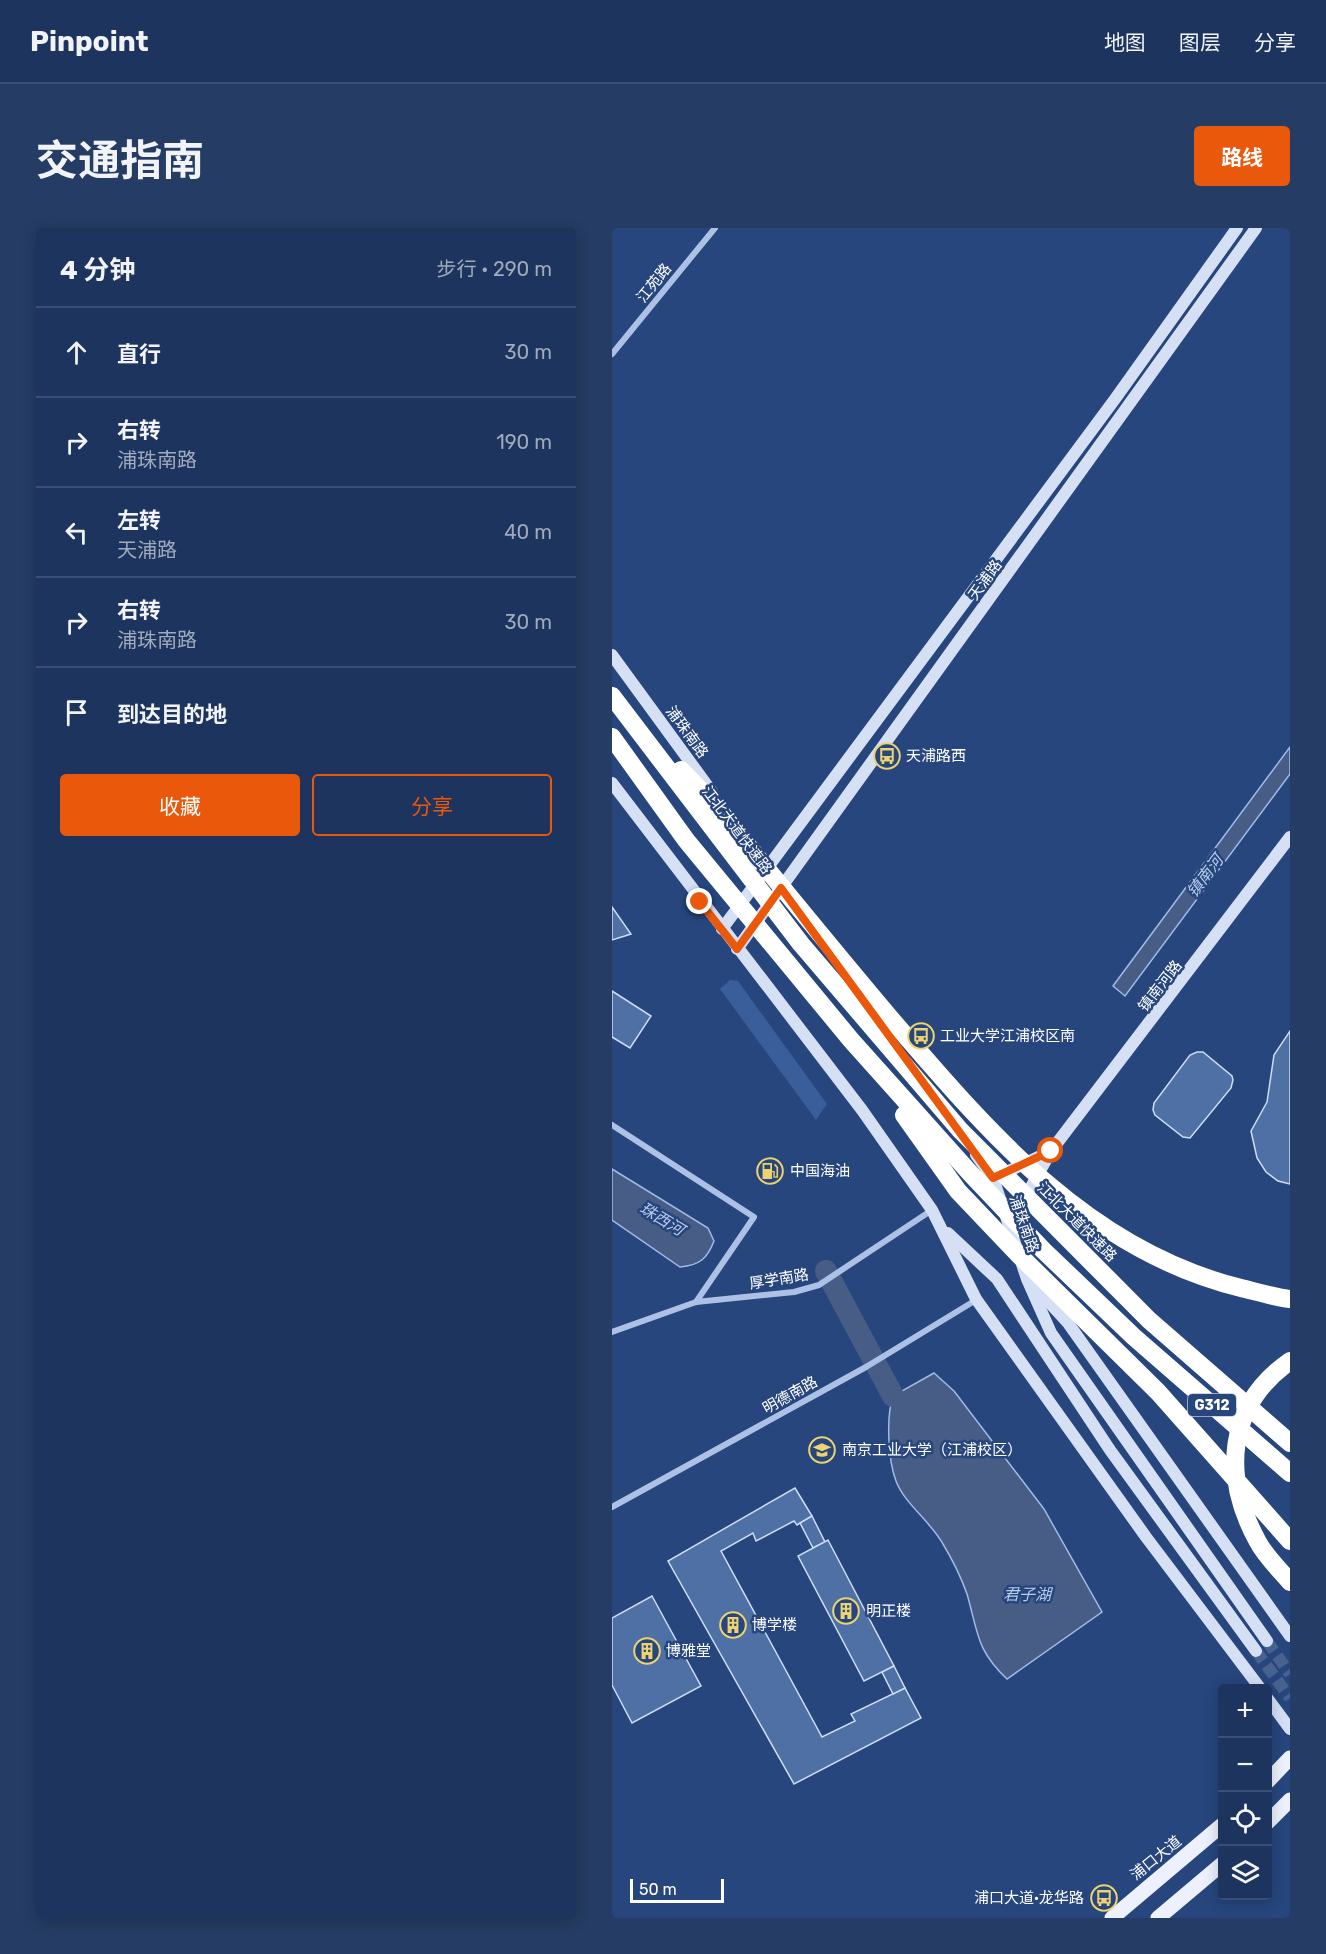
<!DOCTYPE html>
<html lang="zh">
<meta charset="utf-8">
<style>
:root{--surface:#1c345e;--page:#253c64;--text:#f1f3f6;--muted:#a0aabc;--line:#3a4f73;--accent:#ea580c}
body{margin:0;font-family:Rubik,"Noto Sans SC",sans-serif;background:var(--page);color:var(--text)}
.controls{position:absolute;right:18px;bottom:18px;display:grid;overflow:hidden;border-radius:6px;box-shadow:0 3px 15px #0003}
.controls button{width:54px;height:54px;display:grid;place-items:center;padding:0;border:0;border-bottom:2px solid var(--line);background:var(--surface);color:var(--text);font:30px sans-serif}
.scale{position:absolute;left:18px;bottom:15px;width:94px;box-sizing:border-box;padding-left:6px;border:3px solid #fff;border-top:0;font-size:16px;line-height:21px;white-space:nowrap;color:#fff;-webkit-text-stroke:4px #26467d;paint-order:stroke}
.stop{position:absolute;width:18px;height:18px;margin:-14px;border:4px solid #ea580c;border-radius:50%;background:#fff}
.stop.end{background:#ea580c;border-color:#fff;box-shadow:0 2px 6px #0008}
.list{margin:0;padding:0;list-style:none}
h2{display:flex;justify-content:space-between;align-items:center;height:78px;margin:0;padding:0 24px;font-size:26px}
h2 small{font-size:20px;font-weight:400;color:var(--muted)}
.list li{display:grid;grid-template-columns:39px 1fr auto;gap:18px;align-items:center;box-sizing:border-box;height:90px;padding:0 24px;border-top:2px solid var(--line)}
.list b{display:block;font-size:22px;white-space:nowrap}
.list p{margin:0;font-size:20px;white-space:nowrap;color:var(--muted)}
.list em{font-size:20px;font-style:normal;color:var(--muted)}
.actions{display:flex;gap:12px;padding:18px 24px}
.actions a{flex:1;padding:14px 0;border:2px solid var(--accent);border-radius:6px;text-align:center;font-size:21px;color:var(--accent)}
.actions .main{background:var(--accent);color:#fff}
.icon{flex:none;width:33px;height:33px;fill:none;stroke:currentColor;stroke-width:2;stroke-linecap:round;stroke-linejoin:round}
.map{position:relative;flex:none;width:678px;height:1690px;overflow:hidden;border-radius:6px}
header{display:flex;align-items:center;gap:36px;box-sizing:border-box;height:84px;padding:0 30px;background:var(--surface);border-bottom:2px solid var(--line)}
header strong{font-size:28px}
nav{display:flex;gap:33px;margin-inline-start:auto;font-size:21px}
.intro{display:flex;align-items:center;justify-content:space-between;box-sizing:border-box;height:144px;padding:0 36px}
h1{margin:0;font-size:42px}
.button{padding:15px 27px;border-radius:6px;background:var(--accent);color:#fff;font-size:21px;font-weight:700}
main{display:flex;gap:36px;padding:0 36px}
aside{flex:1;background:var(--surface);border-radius:6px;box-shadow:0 3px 15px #0003}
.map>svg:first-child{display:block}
.green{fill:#3a5e9a}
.water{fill:#475d85;stroke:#a0bbe5;stroke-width:1.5}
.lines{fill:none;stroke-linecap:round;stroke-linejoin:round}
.river{stroke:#475d85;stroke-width:22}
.building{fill:#4f70a5;stroke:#ceddf4;stroke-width:1.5}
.secondary-tunnel{stroke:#476290;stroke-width:12;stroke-dasharray:12 6;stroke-linecap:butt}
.street{stroke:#acc1e5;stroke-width:6}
.secondary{stroke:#d5e0f5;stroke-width:12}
.primary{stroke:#ecf1fd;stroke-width:15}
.highway{stroke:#fff;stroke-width:18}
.highway-bridge{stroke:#fff;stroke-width:18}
.route{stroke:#ea580c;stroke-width:8}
.labels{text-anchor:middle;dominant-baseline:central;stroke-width:5;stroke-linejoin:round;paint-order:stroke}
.shield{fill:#26467d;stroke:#bec8d8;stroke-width:1.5}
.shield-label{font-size:14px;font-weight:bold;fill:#fff}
.street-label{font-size:15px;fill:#fff;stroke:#26467d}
.poi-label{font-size:15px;fill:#fff;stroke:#26467d;text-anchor:start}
.water-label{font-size:16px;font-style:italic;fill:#b7cbec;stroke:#26467d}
</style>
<header>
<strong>Pinpoint</strong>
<nav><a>地图</a><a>图层</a><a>分享</a></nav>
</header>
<div class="intro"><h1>交通指南</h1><a class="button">路线</a></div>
<main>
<aside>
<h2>4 分钟<small>步行 · 290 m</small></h2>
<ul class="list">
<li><svg class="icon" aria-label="ahead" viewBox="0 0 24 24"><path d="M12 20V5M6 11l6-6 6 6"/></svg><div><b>直行</b></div><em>30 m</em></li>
<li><svg class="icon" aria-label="right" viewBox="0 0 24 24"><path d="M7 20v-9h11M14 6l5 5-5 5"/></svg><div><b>右转</b><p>浦珠南路</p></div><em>190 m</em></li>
<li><svg class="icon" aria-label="left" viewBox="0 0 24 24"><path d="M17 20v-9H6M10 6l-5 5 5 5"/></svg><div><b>左转</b><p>天浦路</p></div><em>40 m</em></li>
<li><svg class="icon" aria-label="right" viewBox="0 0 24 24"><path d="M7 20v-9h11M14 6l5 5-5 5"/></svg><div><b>右转</b><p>浦珠南路</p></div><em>30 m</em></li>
<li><svg class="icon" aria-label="arrive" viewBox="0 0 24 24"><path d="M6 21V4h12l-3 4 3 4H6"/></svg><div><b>到达目的地</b></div></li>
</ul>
<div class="actions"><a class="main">收藏</a><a>分享</a></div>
</aside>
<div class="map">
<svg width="678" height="1690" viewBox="0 0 678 1690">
<rect width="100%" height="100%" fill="#26467d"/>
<path class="green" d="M118,752L126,753L215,876L204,892L108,761Z"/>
<g class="water">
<path d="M678,519V546L513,768L501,758Z"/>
<path d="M0,941L96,1000L102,1013C95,1031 88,1037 68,1039L0,992Z"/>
<path d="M322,1145L342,1163L432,1281L490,1384L395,1451C364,1422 366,1404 355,1366C349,1349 340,1331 331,1316C319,1294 292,1275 284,1253C276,1232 274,1189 281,1168Z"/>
</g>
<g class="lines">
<path class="river" d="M214,1043L281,1168"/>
</g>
<g class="building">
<path d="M0,679L19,706L0,712Z"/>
<path d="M0,763L39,788L18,820L0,809Z"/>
<path d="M678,803V956L666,953L654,944L645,930L639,903L655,874L662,827Z"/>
<path d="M585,824H591L620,848L621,852L619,860L578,910L571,909L543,887L541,882L542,875L578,827Z"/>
<path d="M183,1260L200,1288L185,1297L182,1293L144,1313L141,1305L109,1323L210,1509L243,1493L239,1486L293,1460L309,1490L182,1556L56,1333Z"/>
<path d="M200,1288L213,1314L201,1320L188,1295Z"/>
<path d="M216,1312L282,1438L252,1453L186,1328Z"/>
<path d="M40,1368L89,1458L20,1495L0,1457V1390Z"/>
<path d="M282,1438L293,1460L281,1466L270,1444Z"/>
</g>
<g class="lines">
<g class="secondary-tunnel">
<path d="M655,1413L678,1446"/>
<path d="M644,1423L678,1470"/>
</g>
<g class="street">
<path d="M0,126L103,0"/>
<path d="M0,897L142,989L84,1074"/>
<path d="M0,1104L84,1074L182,1064L207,1057L320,982"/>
<path d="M0,1279L254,1139L364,1072"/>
</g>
<g class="secondary">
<path d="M0,427L100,564"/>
<path d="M0,555L250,882L320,982L364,1071L534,1309L648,1460"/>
<path d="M110,701L503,171L625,0"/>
<path d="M125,721L644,0"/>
<path d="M239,755L273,802"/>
<path d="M364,927L381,950L415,1051L439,1105L655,1413"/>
<path d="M386,948L439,923"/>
<path d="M398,997L439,923L678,609"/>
<path d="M336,1005L385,1051L498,1222L644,1423"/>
<path d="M422,1058L456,1095L678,1408"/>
<path d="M656,1471L678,1501"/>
</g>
<g class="primary">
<path d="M656,1553L678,1530"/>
<path d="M656,1594L678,1572"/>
<path d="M500,1690L610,1597"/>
<path d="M546,1690L610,1636"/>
</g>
<path class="highway" d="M678,1133C614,1178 610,1249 646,1314C654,1329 668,1342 678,1354"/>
<g class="highway-bridge">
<path d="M0,468L189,716L348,902L537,1092L678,1215"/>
<path d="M0,509L74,612L239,812L358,945L431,1022L522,1109L678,1245"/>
<path d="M69,542L101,575C160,647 219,720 280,792C378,906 477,1023 629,1060C645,1064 662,1069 678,1071"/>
<path d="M292,887L346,963L406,1026L546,1164L678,1313"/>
</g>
</g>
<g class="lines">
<path class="route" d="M88,674L125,721L169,660L381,950L439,923"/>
</g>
<defs>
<g id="bus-ring" transform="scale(1.35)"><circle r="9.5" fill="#26467d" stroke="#edd271" stroke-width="1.5"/><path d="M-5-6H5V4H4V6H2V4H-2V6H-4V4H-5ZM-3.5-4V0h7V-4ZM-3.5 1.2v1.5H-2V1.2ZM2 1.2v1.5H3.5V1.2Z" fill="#edd271"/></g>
<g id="fuel-ring" transform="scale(1.35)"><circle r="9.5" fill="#26467d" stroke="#edd271" stroke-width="1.5"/><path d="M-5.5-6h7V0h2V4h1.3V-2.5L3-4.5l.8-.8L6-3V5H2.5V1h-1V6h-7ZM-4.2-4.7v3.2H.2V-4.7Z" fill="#edd271"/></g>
<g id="university-ring" transform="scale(1.35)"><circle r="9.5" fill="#26467d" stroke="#edd271" stroke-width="1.5"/><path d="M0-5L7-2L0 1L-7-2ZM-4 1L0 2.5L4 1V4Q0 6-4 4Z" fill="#edd271"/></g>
<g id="building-ring" transform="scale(1.35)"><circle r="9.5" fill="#26467d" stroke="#edd271" stroke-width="1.5"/><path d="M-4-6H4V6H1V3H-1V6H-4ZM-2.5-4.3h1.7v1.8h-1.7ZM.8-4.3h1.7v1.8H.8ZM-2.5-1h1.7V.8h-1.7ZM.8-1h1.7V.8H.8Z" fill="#edd271"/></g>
</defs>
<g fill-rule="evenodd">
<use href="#bus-ring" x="275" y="528"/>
<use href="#bus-ring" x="309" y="808"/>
<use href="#fuel-ring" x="158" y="943"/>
<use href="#university-ring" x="210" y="1222"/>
<use href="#building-ring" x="234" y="1383"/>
<use href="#building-ring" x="121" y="1397"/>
<use href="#building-ring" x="35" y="1423"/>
<use href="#bus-ring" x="492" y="1670"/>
</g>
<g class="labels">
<rect class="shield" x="576" y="1166" width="48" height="22" rx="4.5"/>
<g class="shield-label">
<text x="600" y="1177">G312</text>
</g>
<g class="street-label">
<text transform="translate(42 55) rotate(-51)">江苑路</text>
<text transform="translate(373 352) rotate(-54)">天浦路</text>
<text transform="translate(75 504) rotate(54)">浦珠南路</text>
<text transform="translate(125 602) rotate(53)">江北大道快速路</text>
<text transform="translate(548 758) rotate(-52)">镇南河路</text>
<text transform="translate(465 994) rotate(45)">江北大道快速路</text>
<text transform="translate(412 996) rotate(71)">浦珠南路</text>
<text transform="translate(167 1051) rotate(-9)">厚学南路</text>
<text transform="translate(178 1167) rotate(-29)">明德南路</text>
<text transform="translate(544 1630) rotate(-39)">浦口大道</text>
</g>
<g class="poi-label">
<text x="294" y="528">天浦路西</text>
<text x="328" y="808">工业大学江浦校区南</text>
<text x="178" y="943">中国海油</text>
<text x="230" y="1222">南京工业大学（江浦校区）</text>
<text x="254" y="1383">明正楼</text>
<text x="140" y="1397">博学楼</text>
<text x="54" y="1423">博雅堂</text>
<text x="472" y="1670" text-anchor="end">浦口大道·龙华路</text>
</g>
<g class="water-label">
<text transform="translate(593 648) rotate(-53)">镇南河</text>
<text transform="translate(50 991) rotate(31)">珠西河</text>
<text x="415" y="1366">君子湖</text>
</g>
</g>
</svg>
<div class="controls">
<button>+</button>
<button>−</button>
<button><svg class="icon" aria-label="locate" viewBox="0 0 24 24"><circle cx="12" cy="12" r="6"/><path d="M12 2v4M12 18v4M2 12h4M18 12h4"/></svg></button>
<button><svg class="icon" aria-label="layers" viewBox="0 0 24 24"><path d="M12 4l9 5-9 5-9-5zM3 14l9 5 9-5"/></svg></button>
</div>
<div class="scale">50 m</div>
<div class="stop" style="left:439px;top:923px"></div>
<div class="stop end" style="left:88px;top:674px"></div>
</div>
</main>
